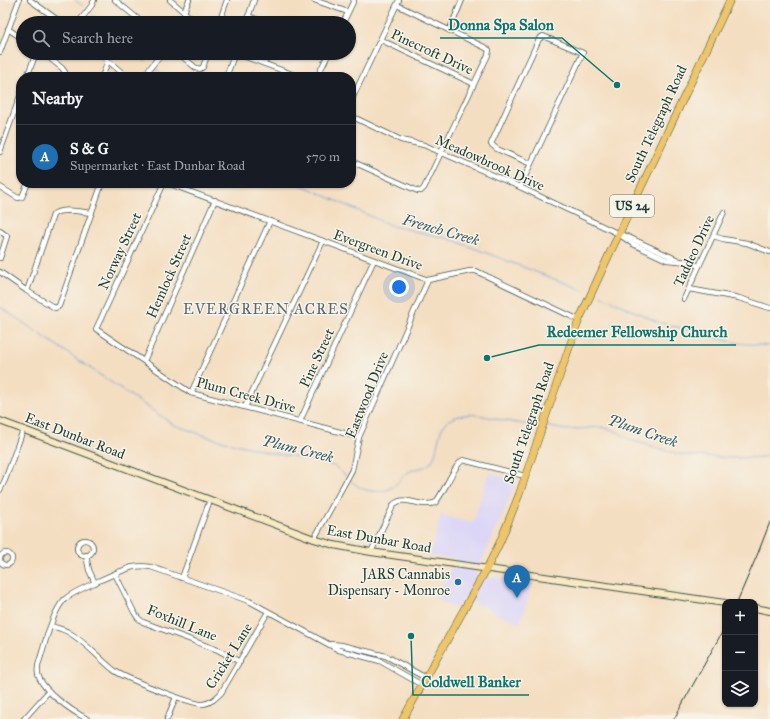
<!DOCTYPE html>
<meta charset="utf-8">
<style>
:root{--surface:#171b24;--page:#20242c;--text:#f1f3f6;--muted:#9ea1a6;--line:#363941;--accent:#1f6fb2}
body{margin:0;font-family:"IM FELL Great Primer",serif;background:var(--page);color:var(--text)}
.controls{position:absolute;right:12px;bottom:12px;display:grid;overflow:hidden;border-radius:8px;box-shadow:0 1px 3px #0004}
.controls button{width:36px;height:36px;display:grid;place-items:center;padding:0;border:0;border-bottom:1px solid var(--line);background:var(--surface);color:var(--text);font:20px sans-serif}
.you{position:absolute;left:399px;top:287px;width:14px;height:14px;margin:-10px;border:3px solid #fff;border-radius:50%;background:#1a73e8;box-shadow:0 0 0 6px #1a73e833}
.badge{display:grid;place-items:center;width:26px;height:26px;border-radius:50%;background:var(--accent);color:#fff;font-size:13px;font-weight:700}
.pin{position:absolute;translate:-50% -33px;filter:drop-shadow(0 1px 2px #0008)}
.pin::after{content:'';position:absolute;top:21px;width:14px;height:12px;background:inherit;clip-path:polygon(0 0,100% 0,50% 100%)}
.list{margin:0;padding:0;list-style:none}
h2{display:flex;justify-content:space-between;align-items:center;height:52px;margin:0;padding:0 16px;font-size:17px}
h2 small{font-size:13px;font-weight:400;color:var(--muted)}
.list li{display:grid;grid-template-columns:26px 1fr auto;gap:12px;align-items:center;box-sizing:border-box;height:64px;padding:0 16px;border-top:1px solid var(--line)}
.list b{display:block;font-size:15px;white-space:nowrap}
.list p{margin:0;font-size:13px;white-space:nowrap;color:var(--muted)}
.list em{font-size:13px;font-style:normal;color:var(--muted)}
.icon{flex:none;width:22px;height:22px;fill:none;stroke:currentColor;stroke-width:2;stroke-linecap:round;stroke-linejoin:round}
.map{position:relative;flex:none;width:770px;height:719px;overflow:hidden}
.search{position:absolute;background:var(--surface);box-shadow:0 1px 3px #0004;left:16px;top:16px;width:340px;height:44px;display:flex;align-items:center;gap:10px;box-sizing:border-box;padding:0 14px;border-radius:22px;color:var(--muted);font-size:15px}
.panel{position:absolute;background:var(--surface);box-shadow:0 1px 3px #0004;left:16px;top:72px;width:340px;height:116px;border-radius:16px}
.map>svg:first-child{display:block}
.built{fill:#dbd6f7}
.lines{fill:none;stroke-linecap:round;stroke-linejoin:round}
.stream{stroke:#6d9fd8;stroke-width:1}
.street-casing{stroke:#3f5549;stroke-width:6}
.secondary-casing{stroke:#3f5549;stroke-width:8}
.primary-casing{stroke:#3f5549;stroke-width:8}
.street{stroke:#fff;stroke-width:4.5}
.secondary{stroke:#f8e8c3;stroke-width:6}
.primary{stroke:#eec569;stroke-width:7}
.rail{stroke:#1f3d34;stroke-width:1}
.poi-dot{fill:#1f6fb2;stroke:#f7f3e8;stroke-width:1.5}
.labels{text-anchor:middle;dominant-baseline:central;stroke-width:3;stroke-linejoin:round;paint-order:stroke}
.shield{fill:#f7f3e8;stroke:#60746a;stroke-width:1}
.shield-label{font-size:13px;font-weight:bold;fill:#1f3d34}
.street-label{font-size:14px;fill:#1f3d34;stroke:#f7f3e8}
.poi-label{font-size:14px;fill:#1f3d34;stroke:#f7f3e8;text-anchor:end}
.water-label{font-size:15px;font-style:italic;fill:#365a65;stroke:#f7f3e8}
.neighbourhood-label{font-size:15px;letter-spacing:1px;fill:#586973;stroke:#f7f3e8}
.leader{fill:none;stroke:#0f766e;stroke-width:1.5}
.callout-dot{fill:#0f766e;stroke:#f7f3e8;stroke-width:1.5}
.callout-label{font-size:15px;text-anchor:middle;font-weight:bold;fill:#0f766e;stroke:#f7f3e8;stroke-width:3;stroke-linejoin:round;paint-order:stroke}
</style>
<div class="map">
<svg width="770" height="719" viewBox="0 0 770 719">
<rect width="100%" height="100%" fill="#f7f3e8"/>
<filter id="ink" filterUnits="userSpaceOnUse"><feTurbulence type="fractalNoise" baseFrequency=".025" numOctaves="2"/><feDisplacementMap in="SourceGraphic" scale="8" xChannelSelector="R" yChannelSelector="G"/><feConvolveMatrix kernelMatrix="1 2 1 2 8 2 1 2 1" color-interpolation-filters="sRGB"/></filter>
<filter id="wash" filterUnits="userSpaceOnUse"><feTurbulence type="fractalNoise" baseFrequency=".012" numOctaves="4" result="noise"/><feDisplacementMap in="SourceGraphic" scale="16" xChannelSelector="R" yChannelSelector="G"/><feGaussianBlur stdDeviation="0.9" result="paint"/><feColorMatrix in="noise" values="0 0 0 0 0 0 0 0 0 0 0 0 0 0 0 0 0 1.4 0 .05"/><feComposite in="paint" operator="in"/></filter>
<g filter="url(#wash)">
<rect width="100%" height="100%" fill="#f4dec1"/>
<path class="built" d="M489,472L517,481L476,575L533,582L520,624L464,598L457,610L435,597L457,559L430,556L441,515L473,523Z"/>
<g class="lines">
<g class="stream">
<path d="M75,0L83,6"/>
<path d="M92,15L101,23"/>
<path d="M136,53L146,62"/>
<path d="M155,68L166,77"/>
<path d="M297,183L392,226L450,239L583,290"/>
<path d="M601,296L658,322L737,343L770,346"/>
<path d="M0,307L174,425L212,438L272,453L315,460L334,466L346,476"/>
<path d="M545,426L566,430L601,427L616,431L630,440L683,455L733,458L762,457L770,455"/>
<path d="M349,478C351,481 354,484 358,486C369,493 385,494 395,485C401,480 402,475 411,471C418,467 427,469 432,461C440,449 435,426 453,418C472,410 488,418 507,421C518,424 529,424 540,426"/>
</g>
</g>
</g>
<g filter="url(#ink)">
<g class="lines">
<g class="street-casing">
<g id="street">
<path d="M30,0L62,23"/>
<path d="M115,0L143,23"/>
<path d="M170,0L197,23"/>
<path d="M314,0L348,12"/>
<path d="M184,12L189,0"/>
<path d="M248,16L266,23"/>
<path d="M78,23L92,5L94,0"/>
<path d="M219,23L227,0"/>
<path d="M246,23L254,0"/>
<path d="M343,23L354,0"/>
<path d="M8,29L23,39"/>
<path d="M450,29L462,0"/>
<path d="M381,40L474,84"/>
<path d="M0,52L19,0"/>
<path d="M43,53L62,68L65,72L64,77"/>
<path d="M99,53L127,77"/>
<path d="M178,53L196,68L200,69L203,67L208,53"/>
<path d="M235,53L300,77"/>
<path d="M27,77L36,53"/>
<path d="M102,77L108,61"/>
<path d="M143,77L162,53"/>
<path d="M226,77L235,53"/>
<path d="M317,77L329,53"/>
<path d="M351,101L399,0"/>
<path d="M351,116L401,140L424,145L520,187L619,234L626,236L680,261"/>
<path d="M0,152L21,93"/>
<path d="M351,161L418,191H421L424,188L488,55L489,50L486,48L397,5"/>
<path d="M164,183L96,329L191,393L359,437"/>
<path d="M167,183L428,280L470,271H476L579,320"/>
<path d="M0,187L18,198L22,197L28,183"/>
<path d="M520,187L583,53L543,36L539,39L491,144L497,149L531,164"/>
<path d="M0,231L7,236L0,258"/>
<path d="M620,235L633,244L667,260L689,262L699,266"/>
<path d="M713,236L723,239L747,243L770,252"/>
<path d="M0,272L27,291L55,308L59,306L102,183"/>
<path d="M689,289L739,298L770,308"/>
<path d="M27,291L53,215C59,207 82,212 92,213"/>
<path d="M684,299L724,212"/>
<path d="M144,361L215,200"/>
<path d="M191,393L270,221"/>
<path d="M245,407L323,241"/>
<path d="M300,421L374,260"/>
<path d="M0,490L5,480L23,430"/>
<path d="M314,539L352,470L359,437L428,280"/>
<circle cx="85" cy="548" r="8"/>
<path d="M371,552L394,504C404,496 414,504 425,504C428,504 431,504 435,503C444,493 454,465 463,460L525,476"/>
<circle cx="6" cy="559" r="6"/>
<path d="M86,555L89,570L95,583"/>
<path d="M115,574L134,612L138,618L143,622L218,650L240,662"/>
<path d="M182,578L210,500"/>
<path d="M51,626C57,628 63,629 68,632C86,642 99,659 115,671C125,678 193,705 203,704C211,703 216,698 221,693L268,612"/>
<path d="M331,644L341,645L386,656L426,678"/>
<path d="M24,719L49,691"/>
<path d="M87,719C72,711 42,691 38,674C37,668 38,664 40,659C45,643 53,611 64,600C71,592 122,570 133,567C139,566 145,566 151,567L249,601L339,650L380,661L422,685"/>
<path d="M167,719L176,697"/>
</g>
</g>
<g class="secondary-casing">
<g id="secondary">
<path d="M0,421L314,539L334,545L371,552L725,603"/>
<path d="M755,608L770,611"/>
</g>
</g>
<g class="primary-casing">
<path id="primary" d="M403,719L487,568L500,542L519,495L568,351L579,320L608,257L730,0"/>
</g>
<use href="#street" class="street"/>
<use href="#secondary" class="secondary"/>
<use href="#primary" class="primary"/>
<g class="rail">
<path d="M737,602L758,553L770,522"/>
<path d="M674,719L725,627"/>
</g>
</g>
</g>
<circle class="poi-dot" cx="458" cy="582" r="4"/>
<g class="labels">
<rect class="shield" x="610" y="195" width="44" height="22" rx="3"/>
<g class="shield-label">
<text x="632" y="206">US 24</text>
</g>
<g class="street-label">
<text transform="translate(432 52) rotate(25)">Pinecroft Drive</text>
<text transform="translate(656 124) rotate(-65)">South Telegraph Road</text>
<text transform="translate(490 163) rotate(24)">Meadowbrook Drive</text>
<text transform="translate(378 250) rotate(20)">Evergreen Drive</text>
<text transform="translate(120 251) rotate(-65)">Norway Street</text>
<text transform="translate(694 251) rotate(-65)">Taddeo Drive</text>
<text transform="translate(169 276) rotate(-66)">Hemlock Street</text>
<text transform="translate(317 358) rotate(-65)">Pine Street</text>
<text transform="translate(246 395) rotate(15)">Plum Creek Drive</text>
<text transform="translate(367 395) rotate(-68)">Eastwood Drive</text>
<text transform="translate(529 423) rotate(-71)">South Telegraph Road</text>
<text transform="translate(75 436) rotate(21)">East Dunbar Road</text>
<text transform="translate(379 539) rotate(10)">East Dunbar Road</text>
<text transform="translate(182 623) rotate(22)">Foxhill Lane</text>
<text transform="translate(229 656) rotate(-58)">Cricket Lane</text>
</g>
<g class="poi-label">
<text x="450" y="574">JARS Cannabis<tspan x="450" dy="16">Dispensary - Monroe</tspan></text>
</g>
<g class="water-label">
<text transform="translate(441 230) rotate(16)">French Creek</text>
<text transform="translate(643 431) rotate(19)">Plum Creek</text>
<text transform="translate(298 449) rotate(14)">Plum Creek</text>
</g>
<g class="neighbourhood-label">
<text x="266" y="309">EVERGREEN ACRES</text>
</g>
</g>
<path class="leader" d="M617 85L562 38H440M487 358L539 345H736M411 636L413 695H529"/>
<g class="callout-dot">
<circle cx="617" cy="85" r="4"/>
<circle cx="487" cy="358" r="4"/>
<circle cx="411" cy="636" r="4"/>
</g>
<g class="callout-label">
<text x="501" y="30">Donna Spa Salon</text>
<text x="637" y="337">Redeemer Fellowship Church</text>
<text x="471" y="687">Coldwell Banker</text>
</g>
</svg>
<div class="controls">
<button>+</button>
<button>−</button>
<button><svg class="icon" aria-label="layers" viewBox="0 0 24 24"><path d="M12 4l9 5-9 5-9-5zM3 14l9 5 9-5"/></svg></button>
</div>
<div class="you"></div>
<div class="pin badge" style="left:517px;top:598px">A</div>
<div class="search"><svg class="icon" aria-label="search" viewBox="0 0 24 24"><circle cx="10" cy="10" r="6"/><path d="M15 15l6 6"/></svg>Search here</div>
<section class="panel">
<h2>Nearby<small></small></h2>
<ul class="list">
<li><span class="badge">A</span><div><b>S &amp; G</b><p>Supermarket · East Dunbar Road</p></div><em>570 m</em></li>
</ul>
</section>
</div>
